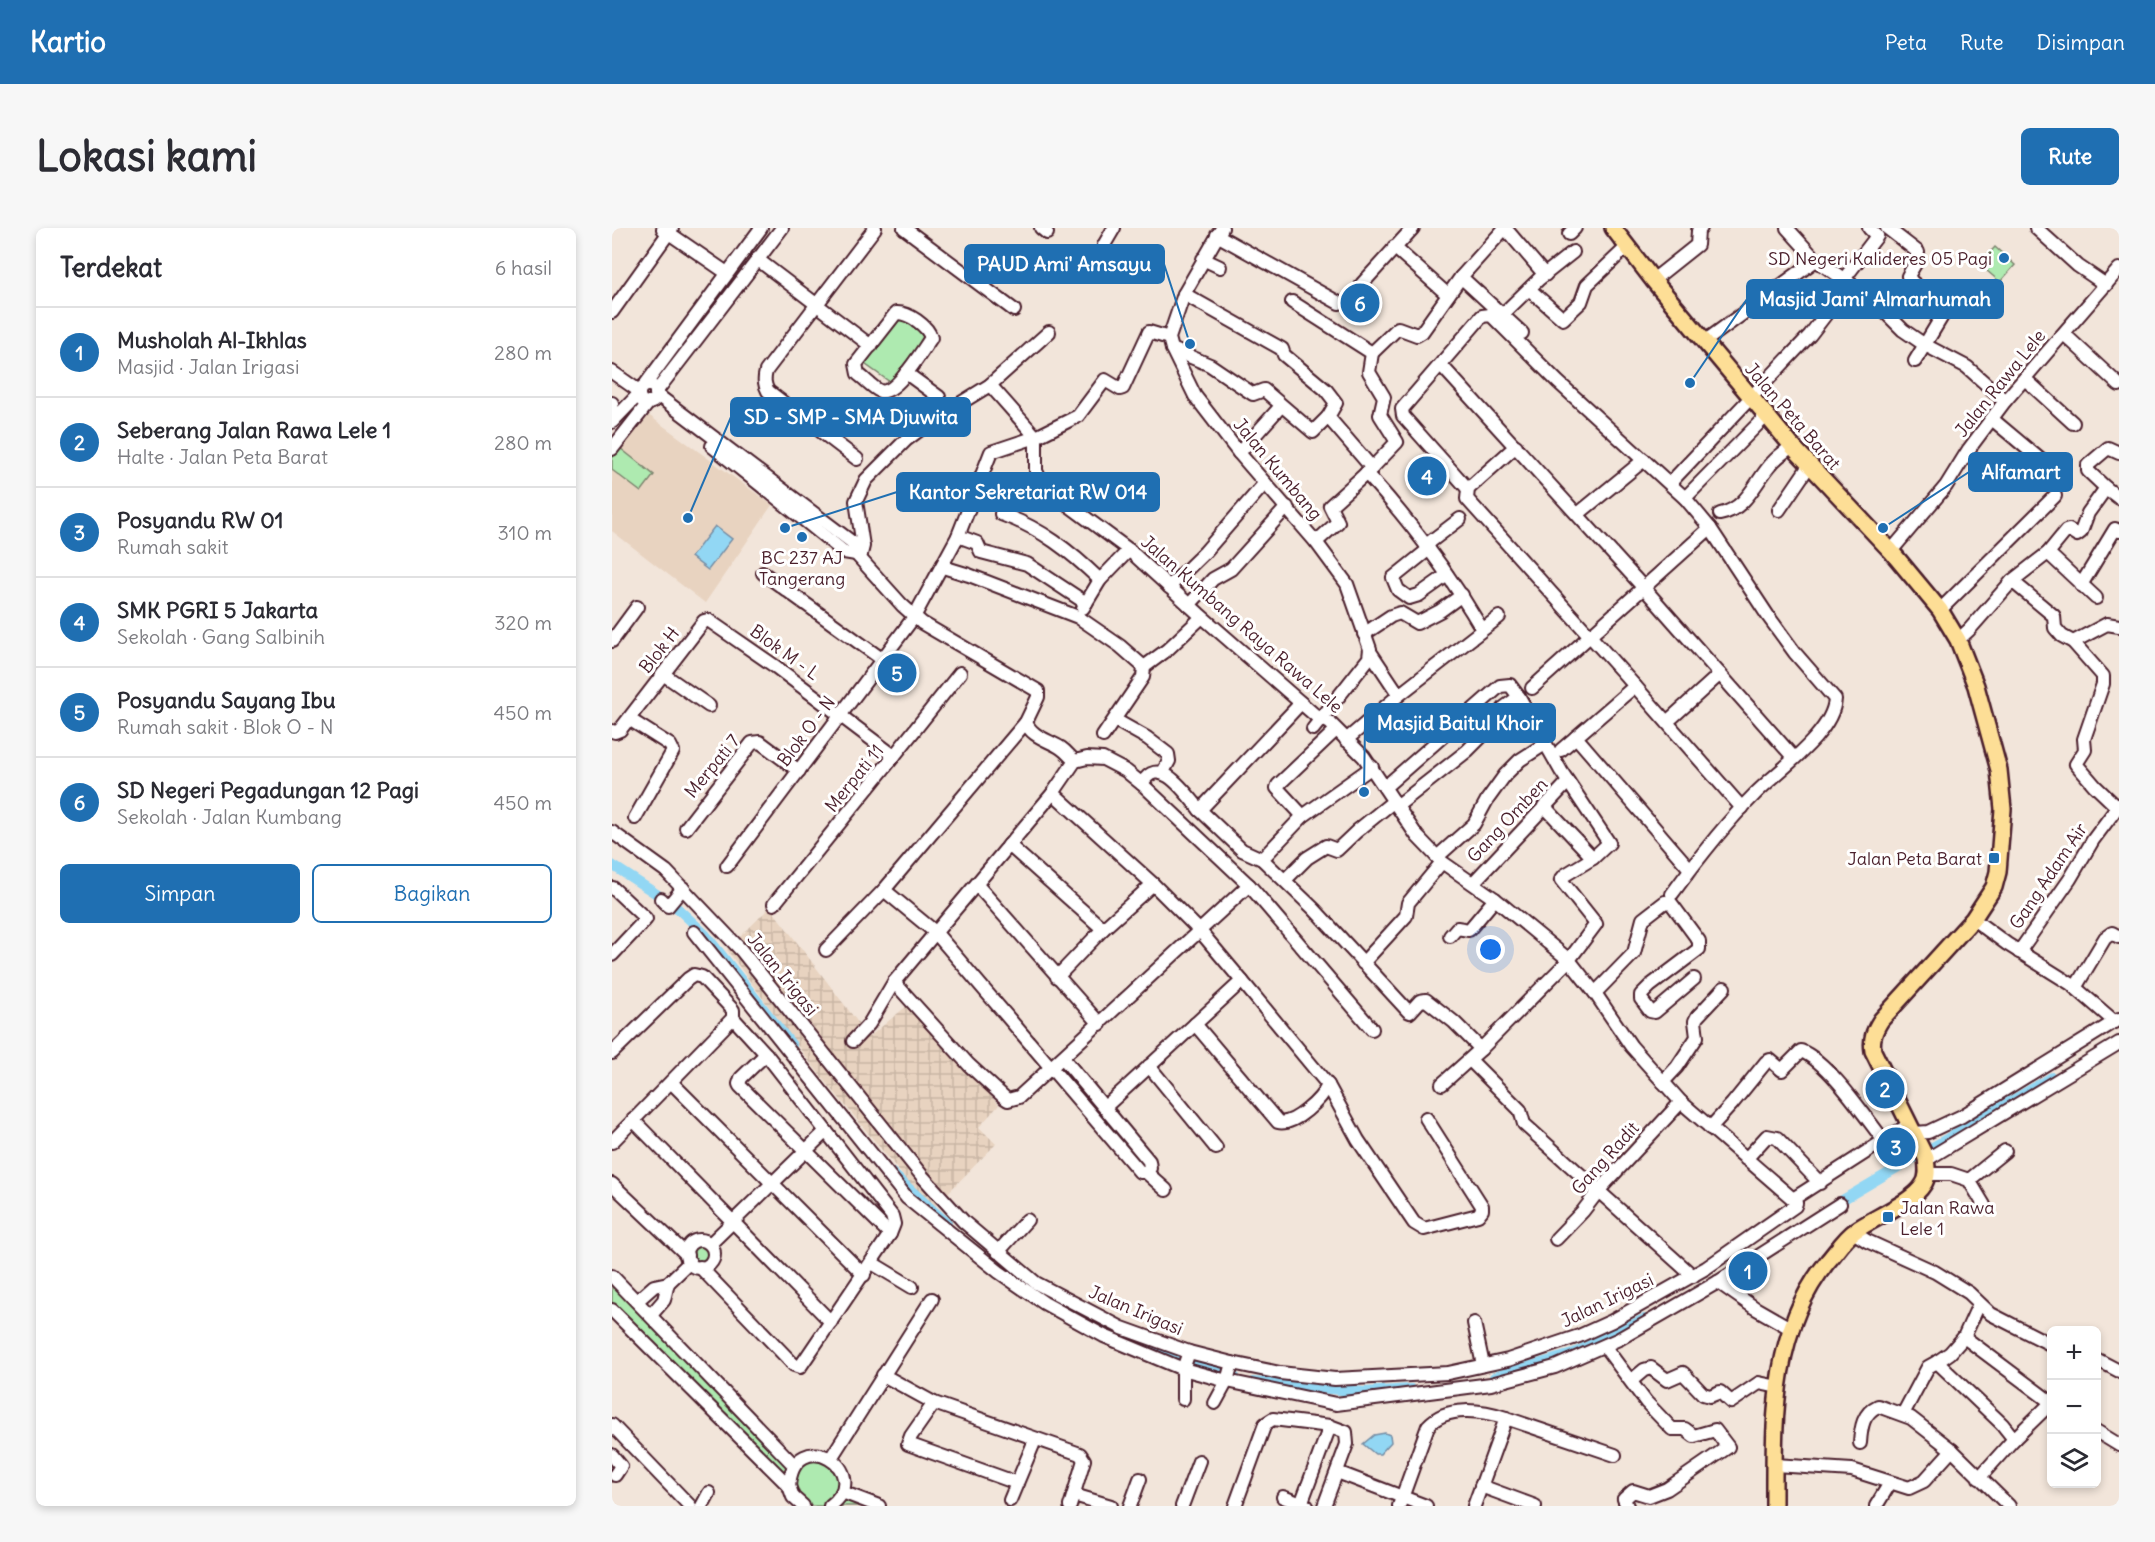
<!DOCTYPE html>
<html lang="id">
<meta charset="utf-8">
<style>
:root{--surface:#fff;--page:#f7f7f7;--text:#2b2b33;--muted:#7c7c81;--line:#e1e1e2;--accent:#1f6fb2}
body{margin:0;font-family:Delius,sans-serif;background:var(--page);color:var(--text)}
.controls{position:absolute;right:18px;bottom:18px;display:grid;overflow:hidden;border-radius:9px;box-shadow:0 3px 9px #0003}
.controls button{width:54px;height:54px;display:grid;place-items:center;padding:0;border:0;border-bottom:2px solid var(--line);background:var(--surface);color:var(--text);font:30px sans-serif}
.you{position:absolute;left:879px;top:722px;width:21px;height:21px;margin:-15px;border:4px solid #fff;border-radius:50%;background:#1a73e8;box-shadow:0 0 0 9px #1a73e833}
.badge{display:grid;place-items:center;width:39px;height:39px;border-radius:50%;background:var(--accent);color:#fff;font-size:20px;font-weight:700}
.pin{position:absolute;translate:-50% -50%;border:3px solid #fff;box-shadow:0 2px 6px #0006}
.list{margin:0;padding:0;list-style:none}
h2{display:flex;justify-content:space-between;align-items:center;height:78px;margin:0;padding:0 24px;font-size:26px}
h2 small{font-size:20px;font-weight:400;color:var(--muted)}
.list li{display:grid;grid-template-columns:39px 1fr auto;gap:18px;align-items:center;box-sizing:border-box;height:90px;padding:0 24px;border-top:2px solid var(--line)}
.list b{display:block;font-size:22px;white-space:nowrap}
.list p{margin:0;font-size:20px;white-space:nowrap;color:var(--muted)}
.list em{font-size:20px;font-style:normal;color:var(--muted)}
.actions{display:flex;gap:12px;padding:18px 24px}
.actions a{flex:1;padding:14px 0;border:2px solid var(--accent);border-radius:9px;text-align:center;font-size:21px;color:var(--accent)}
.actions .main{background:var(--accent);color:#fff}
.icon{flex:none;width:33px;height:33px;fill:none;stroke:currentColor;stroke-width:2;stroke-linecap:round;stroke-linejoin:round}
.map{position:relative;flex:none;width:1507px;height:1278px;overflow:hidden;border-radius:9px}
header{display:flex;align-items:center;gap:36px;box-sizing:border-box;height:84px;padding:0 30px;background:var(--accent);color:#fff}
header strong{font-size:28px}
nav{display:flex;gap:33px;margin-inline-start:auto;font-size:21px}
.intro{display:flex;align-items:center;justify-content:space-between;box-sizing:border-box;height:144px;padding:0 36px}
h1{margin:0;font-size:42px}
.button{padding:15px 27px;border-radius:9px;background:var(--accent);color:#fff;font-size:21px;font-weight:700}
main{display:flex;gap:36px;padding:0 36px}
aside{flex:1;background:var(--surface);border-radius:9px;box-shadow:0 3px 9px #0003}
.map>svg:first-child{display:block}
.built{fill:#e8d3c0}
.industrial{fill:url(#industrial-grid)}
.green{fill:#aeeab0;stroke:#7c846e;stroke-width:1.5}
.water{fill:#92d7f4;stroke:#758da4;stroke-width:1.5}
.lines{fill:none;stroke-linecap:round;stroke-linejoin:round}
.canal{stroke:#92d7f4;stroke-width:10}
.minor-casing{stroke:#4a1f2b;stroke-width:16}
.major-casing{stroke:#4a1f2b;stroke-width:20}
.minor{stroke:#fff;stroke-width:12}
.major{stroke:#fdde96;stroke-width:15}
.poi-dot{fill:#1f6fb2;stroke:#fff;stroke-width:2}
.labels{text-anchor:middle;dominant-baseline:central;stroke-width:6;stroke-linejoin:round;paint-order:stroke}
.poi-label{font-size:18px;fill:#4a1f2b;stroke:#fff;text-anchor:end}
.street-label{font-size:18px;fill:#4a1f2b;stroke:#fff}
.leader{fill:none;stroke:#1f6fb2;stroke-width:2}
.callout-dot{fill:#1f6fb2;stroke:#fff;stroke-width:2}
.callout{fill:#1f6fb2;stroke:#1f6fb2;stroke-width:2}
.callout-label{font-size:20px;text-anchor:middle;font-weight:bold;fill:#fff}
</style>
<header>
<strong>Kartio</strong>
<nav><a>Peta</a><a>Rute</a><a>Disimpan</a></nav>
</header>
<div class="intro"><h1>Lokasi kami</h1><a class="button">Rute</a></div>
<main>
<aside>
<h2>Terdekat<small>6 hasil</small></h2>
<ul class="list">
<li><span class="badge">1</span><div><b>Musholah Al-Ikhlas</b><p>Masjid · Jalan Irigasi</p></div><em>280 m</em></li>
<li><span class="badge">2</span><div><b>Seberang Jalan Rawa Lele 1</b><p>Halte · Jalan Peta Barat</p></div><em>280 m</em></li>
<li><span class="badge">3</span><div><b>Posyandu RW 01</b><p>Rumah sakit</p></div><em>310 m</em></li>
<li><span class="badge">4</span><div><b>SMK PGRI 5 Jakarta</b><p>Sekolah · Gang Salbinih</p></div><em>320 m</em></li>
<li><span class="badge">5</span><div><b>Posyandu Sayang Ibu</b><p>Rumah sakit · Blok O - N</p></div><em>450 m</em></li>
<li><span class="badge">6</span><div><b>SD Negeri Pegadungan 12 Pagi</b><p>Sekolah · Jalan Kumbang</p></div><em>450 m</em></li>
</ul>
<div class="actions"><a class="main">Simpan</a><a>Bagikan</a></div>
</aside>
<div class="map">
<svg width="1507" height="1278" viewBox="0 0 1507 1278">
<defs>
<pattern id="industrial-grid" width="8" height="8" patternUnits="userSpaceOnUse" patternTransform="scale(1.5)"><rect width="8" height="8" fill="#e8d3c0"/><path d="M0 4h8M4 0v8" fill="none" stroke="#c8b5a5"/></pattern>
</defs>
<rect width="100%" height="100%" fill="#f2e5da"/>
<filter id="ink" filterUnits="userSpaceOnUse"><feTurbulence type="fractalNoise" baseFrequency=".0167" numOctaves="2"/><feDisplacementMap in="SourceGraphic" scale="12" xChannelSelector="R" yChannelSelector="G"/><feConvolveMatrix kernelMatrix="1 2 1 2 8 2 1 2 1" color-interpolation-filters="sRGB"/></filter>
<g filter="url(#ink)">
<path class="built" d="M35,186L160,277L93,375L0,303V228Z"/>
<path class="industrial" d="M158,679L257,809L296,777L387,877L367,899L384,916L319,982L197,833L115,722Z"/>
<g class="green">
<path d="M1383,19L1403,37L1388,54L1367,36Z"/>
<path d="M290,84L317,104L278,154L250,134Z"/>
<path d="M8,220L42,247L29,264L0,242V230Z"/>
<path d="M85,1012L94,1013L100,1019L101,1030L95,1038H83L76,1020Z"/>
<path d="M0,1048L182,1236L219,1230L231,1264L267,1278H191L0,1081Z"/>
</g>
<g class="water">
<path d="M103,298L120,311L96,342L79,329Z"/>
<path d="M773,1205L778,1207L779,1214L768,1226H763L751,1216L762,1207Z"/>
</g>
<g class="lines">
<g class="canal">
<path d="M0,637L63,678L94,707L180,817"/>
<path d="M280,945L335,995"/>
<path d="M1220,978L1440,849"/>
<path d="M411,1054L449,1077L495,1098"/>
<path d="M512,1106L567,1133L623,1149"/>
<path d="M882,1149L960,1126L1032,1091"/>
<path d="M641,1154L752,1164L799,1161"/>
</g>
<g class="minor-casing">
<g id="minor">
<path d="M292,0L402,82"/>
<path d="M429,0L435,5"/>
<path d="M610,0L572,66L557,110L560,121L583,168L627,225L704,314L735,356L758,421L757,430L701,501"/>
<path d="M1175,0L1204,32L1259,70L1291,102L1313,117L1355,139L1393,173"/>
<path d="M1275,0L1306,24L1303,36L1296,48L1300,54L1335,80L1303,133"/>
<path d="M1424,0L1466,38L1494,57"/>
<path d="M51,1L115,45"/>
<path d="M957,6L963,0"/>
<path d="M605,7L727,75"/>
<path d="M492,17L502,0"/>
<path d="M782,19L836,67"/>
<path d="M145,31L259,118"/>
<path d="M591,31L608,39"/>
<path d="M849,49L910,105"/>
<path d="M1232,51L1265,8L1257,0"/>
<path d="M1041,52L1085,17L1086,3L1089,0"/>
<path d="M750,56L801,0"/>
<path d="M917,61L951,91L969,74L975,57L1015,19"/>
<path d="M572,66L670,121L672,127L714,162L724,175L716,189L760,240"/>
<path d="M680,74L760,125L757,144L772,169L768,187L785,214L760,240L718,278L726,294L704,314"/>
<path d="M0,84L60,0"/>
<path d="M284,85C296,84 316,98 319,110C311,121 284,168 268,163C261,160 252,150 246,146L244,136Z"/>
<path d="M891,86L927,51L961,24"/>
<path d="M1452,106L1507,157"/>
<path d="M1092,114L1204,32"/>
<path d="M560,121L598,137L641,166L652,162L701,204L716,189"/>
<path d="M760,125L786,100L805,107L810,104L849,49L893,0L933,47"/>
<path d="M829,137L1031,359L1182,530"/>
<path d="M0,144L27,163"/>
<path d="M294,145L327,169"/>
<path d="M1413,151L1461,195"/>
<path d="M33,157L149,0"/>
<path d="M378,157L424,209V243L432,259L517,322L587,386L704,488L718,495L752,529L805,608L830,634L883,671L957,732L983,765L1019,818L1069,874L1181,971"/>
<circle cx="36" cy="166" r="9"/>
<path d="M44,164L170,0"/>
<path d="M44,166L241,315L244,326L290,377L310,395L426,463V469L414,494L272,662L214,722"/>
<path d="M0,175L2,191"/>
<path d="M1380,191L1430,233"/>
<path d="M0,194L27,166"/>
<path d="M100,218L232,324L244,326"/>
<path d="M904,218L856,261L855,271L1023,458"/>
<path d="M0,221L37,174"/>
<path d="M627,225L669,178"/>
<path d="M245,231L156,163C152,156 152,151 154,143L263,0"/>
<path d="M754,245C798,293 837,345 870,401"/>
<path d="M1058,255L1198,107L1227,69L1240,57"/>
<path d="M367,256L395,268L389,286C429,300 458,323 488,352"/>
<path d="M1494,260L1476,243V237L1496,220L1507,225"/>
<path d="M856,261L791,188L790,181L870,88L879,87L946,154L1073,270L1098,300L1156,388L1183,425L1223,471C1221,506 1165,543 1142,567C1112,597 1085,632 1060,666"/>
<path d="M1073,270L1155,187"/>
<path d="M1167,282L1197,238"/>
<path d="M966,286L1032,232"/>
<path d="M1108,286C1136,280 1143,253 1161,234C1166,228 1174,223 1180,218"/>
<path d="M346,308L365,315L369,324L415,336L474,375"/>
<path d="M814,317L848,291"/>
<path d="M817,321L781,350L786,362L797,370L807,367L835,347"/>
<path d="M1279,323L1334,258L1357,221L1393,173L1507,41"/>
<path d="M1436,325L1484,370"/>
<path d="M248,330L251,318L244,273L254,252L294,212L321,192L378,157L437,104"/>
<path d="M331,339L357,347L466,389L508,418L532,439L531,449L491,508"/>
<path d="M151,345L271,432"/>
<path d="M1400,353L1442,388L1443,400L1450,408L1461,414L1491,448V456L1472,511L1473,522L1464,536L1483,558L1505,579"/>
<path d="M1469,357L1503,301L1507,303"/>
<path d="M557,359L593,324L653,255"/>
<path d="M577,377L601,351L619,341L675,279"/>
<path d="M471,380L488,352L517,322"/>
<path d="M1328,382L1443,268"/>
<path d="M752,406L779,388L788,385L805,395L828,383L850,367"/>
<path d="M1346,412L1357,402L1400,353L1436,325L1454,303L1457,302L1465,307L1469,304L1476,285L1494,260L1507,270"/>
<path d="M0,413L25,379"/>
<path d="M1461,414L1495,396L1507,398"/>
<path d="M759,425L787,467"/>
<path d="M532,439L555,422L590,389"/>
<path d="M51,446L97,478"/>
<path d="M920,460L1098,300"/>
<path d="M17,491L58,517L61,523L23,590"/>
<path d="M503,492L535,510L556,526L557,533L551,544"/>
<path d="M414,494C419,509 437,512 449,520C455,524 458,529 463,533"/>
<path d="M1055,494L1108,446"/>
<path d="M0,503L3,504L8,502L92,393L96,392L164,439L282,528"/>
<path d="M734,512L787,467L887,389"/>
<path d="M949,522L964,509"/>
<path d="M530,556C547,524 575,567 588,582L689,475"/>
<path d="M773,559L888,458L898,457L907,469L949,543L997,615L981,630L953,647L949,652L984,696L957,732L869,821L830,856"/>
<path d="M441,565L541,656L588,703L630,753L716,857L746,912L802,995L812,1001L866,987L870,982V978L814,890"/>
<path d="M785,578L855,523L877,501L893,479L907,469"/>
<path d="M932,578L981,630"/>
<path d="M588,582L630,622L650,631L702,681L796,783L798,784L808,773L814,772L842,794L869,821"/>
<path d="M691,588L665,560L666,557L724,502"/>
<path d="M74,600L140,515L148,514L187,543"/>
<path d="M0,604L54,643L129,722L311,949L352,994L424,1055L510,1100L577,1124L620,1135L668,1145L723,1151L836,1145L896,1132L967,1108L1000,1093L1094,1040L1183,978L1184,975L1181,971"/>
<path d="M397,617L491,701"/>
<path d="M825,629L862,596L875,572L893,547L908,532L933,516"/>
<path d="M650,631L691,588L760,539"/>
<path d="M115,638L302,389L346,308L379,224L424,209L466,188L493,152L508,161L511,160L537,104L557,110"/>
<path d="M1078,641L964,509L1023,458L1130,580"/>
<path d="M673,652L695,630L714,618L725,622L745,603L782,573"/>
<path d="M861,655L956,554"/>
<path d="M365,657L488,796"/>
<path d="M272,662L323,704L528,944H534L554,962"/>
<path d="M49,671L56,678L71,660"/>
<path d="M162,676L282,528L348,445"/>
<path d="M1361,691L1395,716L1459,756L1503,794"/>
<path d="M82,704L295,970L387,1044L432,1075L492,1108L571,1141L615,1153L724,1176L879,1156L943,1139L1007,1111L1106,1054L1228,976"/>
<path d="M838,708L845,700L857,702L883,671"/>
<path d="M1407,724L1458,651L1481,612L1507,577"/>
<path d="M0,727L34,691L1,660"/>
<path d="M751,735L794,688L796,675L830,634"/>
<path d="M445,749L491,701L541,656"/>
<path d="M282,754L357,837L393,870L396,872L407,869L637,657"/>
<path d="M1463,760L1493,710L1500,705L1507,709"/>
<path d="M983,765L1022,725L1031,691L1053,674L1059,675L1087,713V721L1038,758L1029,767V771L1038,783L1043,784L1082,751"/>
<path d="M583,796L666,894C682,898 710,871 716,857"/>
<path d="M241,813L257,796L282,754L441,565L463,533L475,530L491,531L514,543L530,556L637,657L760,801"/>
<path d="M0,825L76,751L82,747L90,749L121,782V790L154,826L280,988L282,996L278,1006L188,1139L182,1137L88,1039"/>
<path d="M154,826L129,850L127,856L128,858L278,1006"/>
<path d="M451,830L537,933L538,940L534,944"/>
<path d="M858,832L908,882L912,896L1081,1048"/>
<path d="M537,838L604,920"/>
<path d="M59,854L252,1047"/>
<path d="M1051,854L1065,839L1085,809L1083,793L1085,789L1112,760"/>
<path d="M493,879L630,753"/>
<path d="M21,892L219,1094"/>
<path d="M1098,900L1120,876L1154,834L1158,832L1170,842L1189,823C1217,834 1253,889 1273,914"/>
<path d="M1303,905L1316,904L1350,888L1507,791"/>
<path d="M0,914L121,790"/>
<path d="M1134,931L1155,908L1165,910L1208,955"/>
<path d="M1314,932L1507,815"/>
<path d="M1316,946H1339L1357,952L1372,977"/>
<path d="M1357,952L1393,923"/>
<path d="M0,956L75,1027"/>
<path d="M1181,971L1298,896"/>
<path d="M1241,1004L1255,1013L1323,1044L1357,1065L1379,1086L1440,1117"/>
<path d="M944,1011L971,983L987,962L1069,874"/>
<circle cx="88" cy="1026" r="14"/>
<path d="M98,1016L214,903"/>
<path d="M386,1024L415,992"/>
<path d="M260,1035L300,1059"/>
<path d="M0,1048L182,1237"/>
<path d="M1106,1054L1143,1080L1178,1100"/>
<path d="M25,1073L42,1058L56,1055L78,1034"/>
<path d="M1367,1076L1352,1109L1440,1175"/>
<path d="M0,1082L177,1258L181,1269L191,1278"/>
<path d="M39,1087L52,1072L56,1055"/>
<path d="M862,1095L871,1137"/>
<path d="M995,1117L996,1123L1034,1174L1060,1201H1073L1082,1208L1103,1202L1116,1219L1055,1261L1037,1268L1021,1263L1012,1271L1015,1278"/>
<path d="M1484,1131L1507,1143"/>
<path d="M1325,1134L1338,1125L1352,1109"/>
<path d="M271,1147L322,1175L468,1226L472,1232L458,1278"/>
<path d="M1019,1153L1032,1142L1039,1140L1055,1152L1071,1145L1091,1166L1098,1168L1108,1164L1119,1174L1147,1155L1166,1159"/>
<path d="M571,1171V1141L577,1124"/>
<path d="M322,1175L299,1208L296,1216L405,1255"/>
<path d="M603,1175L615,1153L620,1135"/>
<path d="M1291,1186L1316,1139L1325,1134L1390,1196L1402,1211"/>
<path d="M0,1197L78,1278"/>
<path d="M1484,1203L1507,1217"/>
<path d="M1248,1215C1249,1199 1251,1185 1266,1178L1299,1190L1340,1222L1397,1278"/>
<path d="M0,1227L9,1238L3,1247"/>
<path d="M219,1230L320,1071"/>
<path d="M1163,1237L1240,1242L1297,1260L1312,1253L1340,1222"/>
<path d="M725,1244L814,1278"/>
<path d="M1367,1250L1402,1211L1439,1175"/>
<path d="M177,1258C182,1193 265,1243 218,1278"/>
<path d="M869,1258L923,1278"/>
<path d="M230,1264L267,1278"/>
<path d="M462,1267L499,1278"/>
<path d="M671,1269L695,1278"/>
<path d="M398,1272L423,1212"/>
<path d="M689,1276L718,1198"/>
<path d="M90,1278L97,1265"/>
<path d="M518,1278L528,1251"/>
<path d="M570,1278L587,1233"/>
<path d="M623,1278L653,1196L661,1191L718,1198L734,1204L735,1216L712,1278"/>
<path d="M787,1278L816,1198C834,1177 870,1182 894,1190"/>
<path d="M862,1278L894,1190L1003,1227"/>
<path d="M1264,1278L1278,1255"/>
</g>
</g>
<g class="major-casing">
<path id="major" d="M1001,0L1041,52L1180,218L1279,323L1328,382L1346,412L1364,458L1387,542L1391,581L1386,644L1382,659L1361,691L1269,792C1262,803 1259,811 1261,823L1314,930C1315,939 1317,949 1311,957C1301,974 1261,990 1243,1003C1233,1010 1224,1024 1216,1033C1159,1103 1162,1192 1162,1278"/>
</g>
<use href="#minor" class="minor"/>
<use href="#major" class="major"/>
</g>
</g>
<g class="poi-dot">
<circle cx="1392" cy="30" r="6"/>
<circle cx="190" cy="309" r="6"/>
<rect x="1376" y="624" width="12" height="12" rx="3"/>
<rect x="1270" y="983" width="12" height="12" rx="3"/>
</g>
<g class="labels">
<g class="poi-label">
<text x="1380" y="30">SD Negeri Kalideres 05 Pagi</text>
<text x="190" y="329" text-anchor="middle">BC 237 AJ<tspan x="190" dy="21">Tangerang</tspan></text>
<text x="1370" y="630">Jalan Peta Barat</text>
<text x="1288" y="979" text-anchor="start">Jalan Rawa<tspan x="1288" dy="21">Lele 1</tspan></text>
</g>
<g class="street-label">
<text transform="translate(1388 155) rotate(-51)">Jalan Rawa Lele</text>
<text transform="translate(1181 188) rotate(49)">Jalan Peta Barat</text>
<text transform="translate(666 241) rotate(50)">Jalan Kumbang</text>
<text transform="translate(630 396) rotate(41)">Jalan Kumbang Raya Rawa Lele</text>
<text transform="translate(47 422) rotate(-52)">Blok H</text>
<text transform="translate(173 424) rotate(36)">Blok M - L</text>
<text transform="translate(194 503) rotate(-53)">Blok O - N</text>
<text transform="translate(100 538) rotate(-51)">Merpati 7</text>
<text transform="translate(242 550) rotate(-51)">Merpati 11</text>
<text transform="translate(895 592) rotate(-47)">Gang Omben</text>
<text transform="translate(1436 648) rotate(-56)">Gang Adam Air</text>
<text transform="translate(171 746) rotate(51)">Jalan Irigasi</text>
<text transform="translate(993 930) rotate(-48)">Gang Radit</text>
<text transform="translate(995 1072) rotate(-26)">Jalan Irigasi</text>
<text transform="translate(524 1082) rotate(23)">Jalan Irigasi</text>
</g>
</g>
<path class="leader" d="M578 116L552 36M1078 155L1135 71M76 290L119 189M1271 300L1357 244M173 300L285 264M752 564L753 495"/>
<g class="callout-dot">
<circle cx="578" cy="116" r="6"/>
<circle cx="1078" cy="155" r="6"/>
<circle cx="76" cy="290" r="6"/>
<circle cx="1271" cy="300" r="6"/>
<circle cx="173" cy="300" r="6"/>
<circle cx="752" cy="564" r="6"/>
</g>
<g class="callout">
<rect x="353" y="17" width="199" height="38" rx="6"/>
<rect x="1135" y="52" width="256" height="38" rx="6"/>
<rect x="119" y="170" width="239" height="38" rx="6"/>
<rect x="1357" y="225" width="103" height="38" rx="6"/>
<rect x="285" y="245" width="262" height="38" rx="6"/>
<rect x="753" y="476" width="190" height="38" rx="6"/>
</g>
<g class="callout-label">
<text x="452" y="43">PAUD Ami' Amsayu</text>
<text x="1263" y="78">Masjid Jami' Almarhumah</text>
<text x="239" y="196">SD - SMP - SMA Djuwita</text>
<text x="1409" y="251">Alfamart</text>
<text x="416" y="271">Kantor Sekretariat RW 014</text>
<text x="848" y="502">Masjid Baitul Khoir</text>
</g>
</svg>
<div class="controls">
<button>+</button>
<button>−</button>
<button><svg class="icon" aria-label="layers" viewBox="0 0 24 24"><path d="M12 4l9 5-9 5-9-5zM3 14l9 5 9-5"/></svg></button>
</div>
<div class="you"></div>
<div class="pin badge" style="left:1136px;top:1043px">1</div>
<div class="pin badge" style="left:1273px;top:861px">2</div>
<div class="pin badge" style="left:1284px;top:919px">3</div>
<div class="pin badge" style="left:815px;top:248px">4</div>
<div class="pin badge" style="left:285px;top:445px">5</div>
<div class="pin badge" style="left:748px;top:75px">6</div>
</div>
</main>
